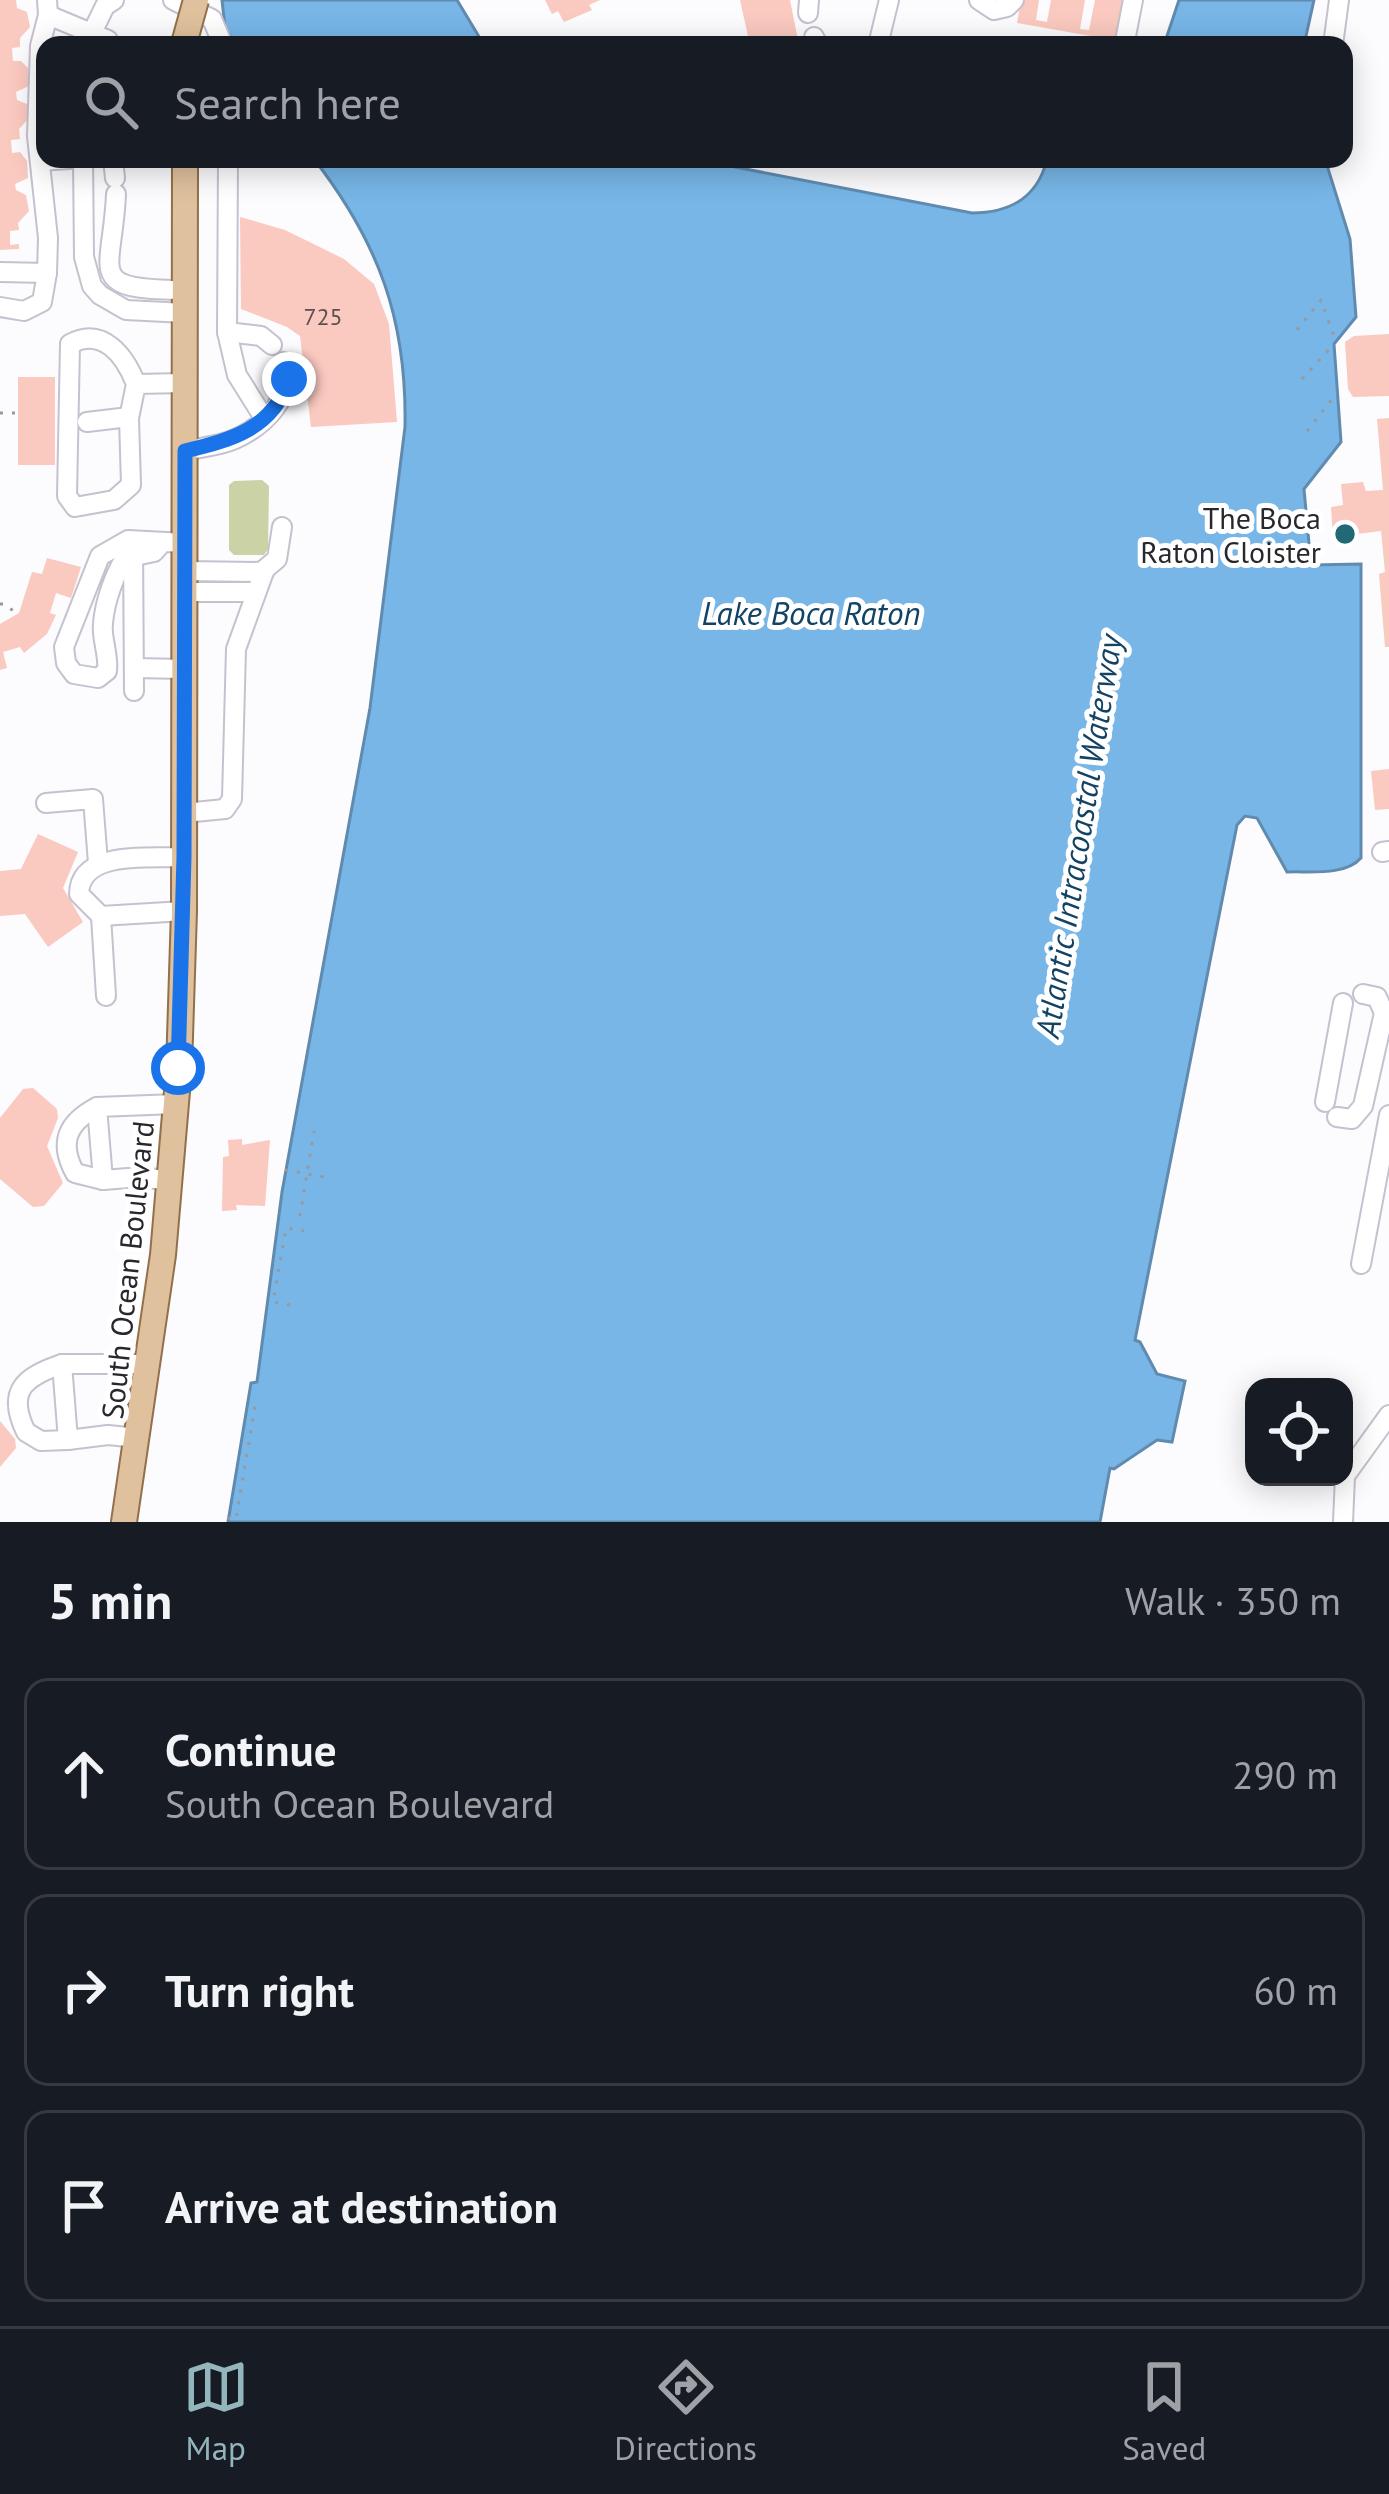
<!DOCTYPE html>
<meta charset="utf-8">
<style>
:root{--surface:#171b24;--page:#20242c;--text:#f1f3f6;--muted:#9ea1a6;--line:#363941;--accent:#93b5bc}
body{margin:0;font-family:"PT Sans",sans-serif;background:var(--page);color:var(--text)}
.controls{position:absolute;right:36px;bottom:36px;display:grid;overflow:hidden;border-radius:24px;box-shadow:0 6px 30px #0003}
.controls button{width:108px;height:108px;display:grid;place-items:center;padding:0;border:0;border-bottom:3px solid var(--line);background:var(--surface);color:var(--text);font:60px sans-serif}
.stop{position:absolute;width:36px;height:36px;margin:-27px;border:9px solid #1a73e8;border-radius:50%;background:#fff}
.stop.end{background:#1a73e8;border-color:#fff;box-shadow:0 3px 12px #0008}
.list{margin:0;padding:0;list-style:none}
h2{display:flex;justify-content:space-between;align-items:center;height:156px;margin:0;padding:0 48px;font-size:51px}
h2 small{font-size:39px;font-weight:400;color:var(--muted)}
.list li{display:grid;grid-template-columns:78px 1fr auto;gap:36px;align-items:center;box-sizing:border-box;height:192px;margin:0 24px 24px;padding:0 24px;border:3px solid var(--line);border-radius:24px}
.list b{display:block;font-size:45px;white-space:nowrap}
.list p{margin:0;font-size:39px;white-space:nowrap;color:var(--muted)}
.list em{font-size:39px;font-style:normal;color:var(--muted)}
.icon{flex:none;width:66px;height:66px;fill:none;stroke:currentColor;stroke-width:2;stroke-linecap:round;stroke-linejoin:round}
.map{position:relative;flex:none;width:1389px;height:1522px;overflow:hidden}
.search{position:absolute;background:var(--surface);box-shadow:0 6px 30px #0003;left:36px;right:36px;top:36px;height:132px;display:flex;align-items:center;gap:30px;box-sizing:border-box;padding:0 42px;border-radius:24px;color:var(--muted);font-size:45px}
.sheet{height:804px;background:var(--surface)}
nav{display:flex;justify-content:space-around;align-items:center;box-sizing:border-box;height:168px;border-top:3px solid var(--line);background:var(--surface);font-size:33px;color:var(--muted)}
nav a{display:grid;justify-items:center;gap:6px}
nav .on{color:var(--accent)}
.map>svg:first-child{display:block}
.green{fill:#cbd2a5}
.water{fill:#77b6e7;stroke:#608baf;stroke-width:3}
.building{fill:#fac9c0}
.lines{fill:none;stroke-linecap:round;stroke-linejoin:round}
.minor-casing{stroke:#c6c1cf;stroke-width:22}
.major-casing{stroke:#92704b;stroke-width:28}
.path{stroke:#99989c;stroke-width:3;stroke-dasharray:3 9;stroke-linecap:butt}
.minor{stroke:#fff;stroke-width:18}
.major{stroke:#dfc19d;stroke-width:24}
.major-bridge-casing{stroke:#92704b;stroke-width:28;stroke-linecap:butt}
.major-bridge{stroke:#dfc19d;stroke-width:24}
.route{stroke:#1a73e8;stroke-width:15}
.poi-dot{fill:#206975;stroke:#fff;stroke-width:4.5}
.labels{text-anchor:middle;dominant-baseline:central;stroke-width:10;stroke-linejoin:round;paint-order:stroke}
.number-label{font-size:24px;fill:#5d5051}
.poi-label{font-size:30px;fill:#29272c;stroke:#fff;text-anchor:end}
.street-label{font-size:30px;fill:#29272c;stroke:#fff}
.water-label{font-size:33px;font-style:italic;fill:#134364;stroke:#fff}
</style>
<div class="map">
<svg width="1389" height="1522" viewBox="0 0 1389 1522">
<rect width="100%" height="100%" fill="#fcfbfe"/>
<path class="green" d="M262,480L269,486L268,549L264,555H234L229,550V485L234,481Z"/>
<g class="water">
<path d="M222,0H457L484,45H236L225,28Z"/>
<path d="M1179,0H1314L1304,45H1164Z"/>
<path d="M314,159H694L972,213C1010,213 1038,197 1047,159H1325L1350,239L1356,317L1334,344L1341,442L1304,489L1311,565L1361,564V858C1345,876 1311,871 1287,872L1257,818L1245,816L1237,825L1135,1340L1140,1342L1157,1374L1185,1381L1172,1442L1157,1440L1114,1469L1110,1468L1100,1522H228L251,1383L257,1382L282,1192L370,708L405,427C407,320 379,243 314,159Z"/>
</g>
<g class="building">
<path d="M0,0H16L17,8L27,12L30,27L20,38V47L12,48L13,61H21L28,68L29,86L16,92L17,100L27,104L29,118L19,129L20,139L11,140L12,153L20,152L27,161L28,178L15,184L16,190L26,195L29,211L18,223L19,230L10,231V245L19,244V249L0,250Z"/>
<path d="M545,0H600L589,5L592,10L564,22L558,11L552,14Z"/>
<path d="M740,0H790L799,45H750Z"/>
<path d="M1021,0H1039L1036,20L1047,22L1051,0H1085L1080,29L1089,30L1095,0H1126L1119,41L1017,23Z"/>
<rect x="956" y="37" width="53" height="8"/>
<path d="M240,217L285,230L344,259L374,284L389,324L397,422L311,427L300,336L287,327L241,309Z"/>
<path d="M1389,334V396L1353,397L1348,389L1345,342L1354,336Z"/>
<rect x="18" y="377" width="37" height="88"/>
<path d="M1389,418V647H1385L1379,574L1385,572L1381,531L1333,537L1331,507L1343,505L1341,484L1363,482L1366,491L1383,490L1377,419Z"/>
<path d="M47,558L81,567L71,598L56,593L50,613L56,615L47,634L24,653L20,647L3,652L7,668L0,670V624L19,613L32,572L42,574Z"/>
<path d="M1389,769V809L1375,810L1371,771Z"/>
<path d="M38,834L78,852L63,888L83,922L48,947L25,914L0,916V871L21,869Z"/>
<path d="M33,1088L57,1109L58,1118L47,1146L63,1183L44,1206L33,1207L0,1179V1118L23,1089Z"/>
<path d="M242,1139V1145L270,1140L265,1206L236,1205L237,1210L222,1211L223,1157L229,1156L228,1140Z"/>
<path d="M0,1421L15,1439L16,1448L0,1467Z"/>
</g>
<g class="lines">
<g class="minor-casing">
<g id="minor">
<path d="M173,0L212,19L223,45"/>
<path d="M979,0L994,10L1007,7L1014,0"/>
<path d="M808,13L809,0"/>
<path d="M48,15L108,40"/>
<path d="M1126,36L1133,0"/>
<path d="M814,37L818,45"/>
<path d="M86,45L105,6L114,0"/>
<path d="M878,45L889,0"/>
<path d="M1333,45L1339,0"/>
<path d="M83,159L84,257L92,286L100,295L126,310L185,313"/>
<path d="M113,159L115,178"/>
<path d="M228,159L227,332L237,375L264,418"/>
<path d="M40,161L69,159"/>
<path d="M116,194C113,273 82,290 185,290"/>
<path d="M0,272L47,273L48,238L37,136L40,46L48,15L47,0"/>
<path d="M0,307L24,311L42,302L47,273"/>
<path d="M227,332L261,336L272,345"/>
<path d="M136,384C125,356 103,326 70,344L67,496L75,507L114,500L131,485L129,418L136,384L185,383"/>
<path d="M87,422L129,417"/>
<path d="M185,451C201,447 220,446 235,439C264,426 297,395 283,362"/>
<path d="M161,544L154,552L125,558C114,576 105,601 103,623C101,639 109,653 107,671L98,678L74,674L66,663L64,647L100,556L128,540L185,543"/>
<path d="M133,545L134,691"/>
<path d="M185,571L264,572"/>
<path d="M185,592H256"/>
<path d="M134,668L185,669"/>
<path d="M46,803L93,799L98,863"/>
<path d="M184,813L225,809L232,799L236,649L265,569L277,559L282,527"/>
<path d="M1382,852L1389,851"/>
<path d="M184,911L101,916L79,894C80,849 151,859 184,857"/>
<path d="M101,916L106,996"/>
<path d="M1325,1102L1343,1003"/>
<path d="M97,1107C68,1122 58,1142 75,1173L103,1180"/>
<path d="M1337,1117L1352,1119L1363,1106L1384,1013L1377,997L1363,994"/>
<path d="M171,1181L141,1177L103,1180L97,1107L176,1104"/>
<path d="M1361,1264L1389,1115"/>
<path d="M62,1364C24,1377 6,1391 26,1432L41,1441L68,1440"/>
<path d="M138,1438L108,1435L68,1440L62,1364H149"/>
<path d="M1343,1522L1345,1476L1389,1415"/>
</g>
</g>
<g class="major-casing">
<path id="major" d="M124,1522L163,1255L179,1068L184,911L185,159"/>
</g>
<g class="path">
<path d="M1297,330L1321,300L1336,342"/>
<path d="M1302,379L1334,344"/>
<path d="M0,413H18"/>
<path d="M1307,431L1337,393"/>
<path d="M0,604H5L18,615"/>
<path d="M285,1170L325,1177"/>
<path d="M300,1216L314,1131"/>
<path d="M290,1305L273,1302L286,1228L304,1231"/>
<path d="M227,1518L236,1519L256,1400"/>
</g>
<use href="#minor" class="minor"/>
<use href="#major" class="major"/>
<g class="major-bridge-casing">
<path id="major-bridge" d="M185,40L196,0"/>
</g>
<use href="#major-bridge" class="major-bridge"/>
</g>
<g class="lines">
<path class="route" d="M178,1068L184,857L185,451C231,440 273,429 289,379"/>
</g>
<circle class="poi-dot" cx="1345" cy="534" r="12"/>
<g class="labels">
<g class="number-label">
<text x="323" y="316">725</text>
</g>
<g class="poi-label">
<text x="1321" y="517">The Boca<tspan x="1321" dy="34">Raton Cloister</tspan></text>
</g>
<g class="street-label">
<text transform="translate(127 1270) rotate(-84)">South Ocean Boulevard</text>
</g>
<g class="water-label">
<text x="811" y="612">Lake Boca Raton</text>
<text transform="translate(1078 836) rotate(-81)">Atlantic Intracoastal Waterway</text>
</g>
</g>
</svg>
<div class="controls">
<button><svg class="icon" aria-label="locate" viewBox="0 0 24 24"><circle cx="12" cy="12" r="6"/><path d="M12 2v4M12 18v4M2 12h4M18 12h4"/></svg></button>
</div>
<div class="stop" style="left:178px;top:1068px"></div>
<div class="stop end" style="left:289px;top:379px"></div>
<div class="search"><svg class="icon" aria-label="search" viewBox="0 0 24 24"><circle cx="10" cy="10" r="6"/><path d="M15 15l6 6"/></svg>Search here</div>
</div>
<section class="sheet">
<h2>5 min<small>Walk · 350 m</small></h2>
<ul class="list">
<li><svg class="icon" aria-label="ahead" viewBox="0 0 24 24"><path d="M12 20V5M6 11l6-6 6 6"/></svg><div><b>Continue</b><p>South Ocean Boulevard</p></div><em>290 m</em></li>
<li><svg class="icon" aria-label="right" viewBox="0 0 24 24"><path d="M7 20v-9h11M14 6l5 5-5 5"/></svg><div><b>Turn right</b></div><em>60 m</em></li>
<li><svg class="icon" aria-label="arrive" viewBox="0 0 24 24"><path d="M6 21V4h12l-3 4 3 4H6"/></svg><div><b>Arrive at destination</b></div></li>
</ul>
</section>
<nav>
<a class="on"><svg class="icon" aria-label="map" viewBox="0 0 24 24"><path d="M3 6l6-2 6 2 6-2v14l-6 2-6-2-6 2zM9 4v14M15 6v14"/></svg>Map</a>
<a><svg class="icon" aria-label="directions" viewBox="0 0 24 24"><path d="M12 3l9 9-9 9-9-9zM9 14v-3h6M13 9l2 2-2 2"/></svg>Directions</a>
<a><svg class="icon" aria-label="saved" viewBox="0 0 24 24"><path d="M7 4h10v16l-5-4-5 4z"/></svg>Saved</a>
</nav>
